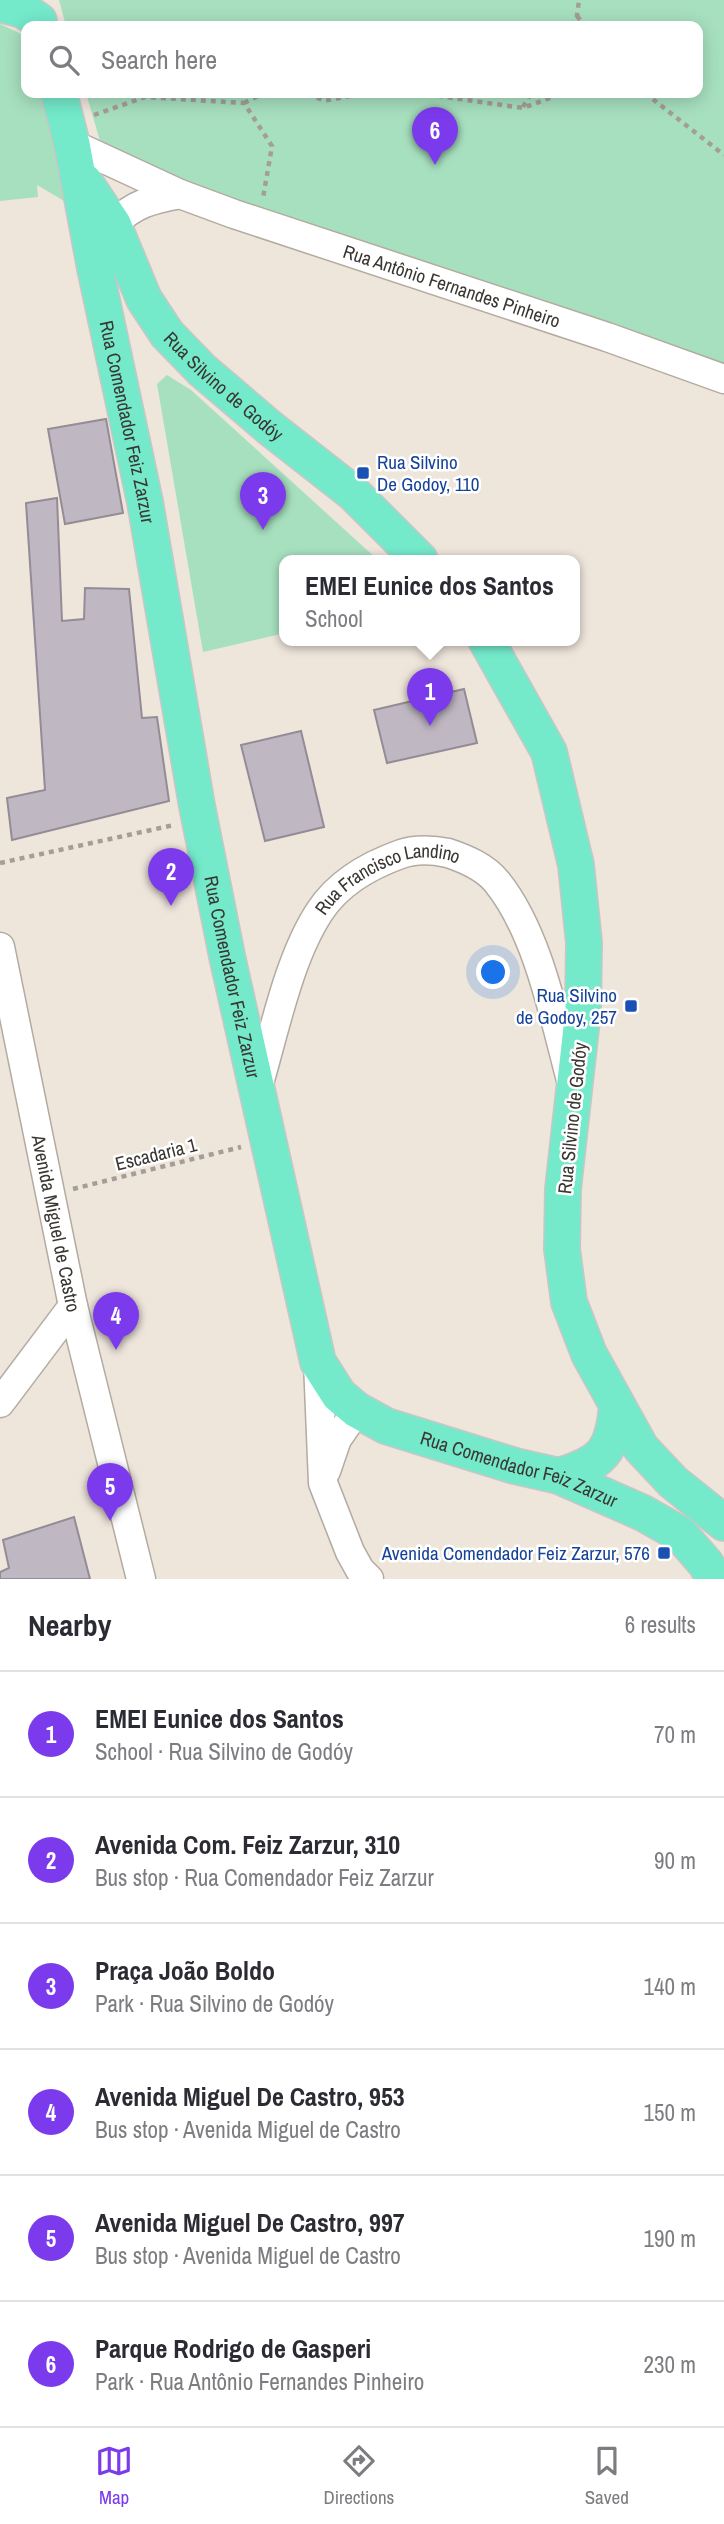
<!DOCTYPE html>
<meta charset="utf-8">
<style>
:root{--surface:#fff;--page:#f2f2f3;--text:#2b2b33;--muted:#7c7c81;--line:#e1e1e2;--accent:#7c3aed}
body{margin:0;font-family:"Archivo Narrow",sans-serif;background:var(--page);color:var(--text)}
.you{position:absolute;left:494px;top:973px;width:24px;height:24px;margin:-18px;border:5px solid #fff;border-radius:50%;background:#1a73e8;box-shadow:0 0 0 10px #1a73e833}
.badge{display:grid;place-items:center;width:46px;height:46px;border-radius:50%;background:var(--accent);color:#fff;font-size:23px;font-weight:700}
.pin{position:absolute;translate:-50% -58px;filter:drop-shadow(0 2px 4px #0008)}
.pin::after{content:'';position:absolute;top:37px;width:24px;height:21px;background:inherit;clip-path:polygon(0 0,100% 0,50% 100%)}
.popup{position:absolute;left:279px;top:555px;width:301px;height:91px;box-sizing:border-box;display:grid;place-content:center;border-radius:14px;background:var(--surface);filter:drop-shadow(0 2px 5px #0005);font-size:23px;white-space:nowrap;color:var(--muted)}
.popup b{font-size:26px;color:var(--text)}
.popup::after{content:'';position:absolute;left:50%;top:100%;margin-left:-14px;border:14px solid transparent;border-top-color:var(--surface)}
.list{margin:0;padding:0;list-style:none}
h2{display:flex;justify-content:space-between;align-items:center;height:91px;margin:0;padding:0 28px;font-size:30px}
h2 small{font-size:23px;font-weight:400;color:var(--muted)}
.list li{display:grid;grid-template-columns:46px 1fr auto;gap:21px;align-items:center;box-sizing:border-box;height:126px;padding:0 28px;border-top:2px solid var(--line)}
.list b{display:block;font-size:26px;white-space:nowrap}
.list p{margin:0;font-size:23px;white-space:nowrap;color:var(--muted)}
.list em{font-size:23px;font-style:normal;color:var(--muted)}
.icon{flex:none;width:38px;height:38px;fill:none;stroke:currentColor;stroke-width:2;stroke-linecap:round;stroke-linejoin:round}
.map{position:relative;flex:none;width:724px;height:1579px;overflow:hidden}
.search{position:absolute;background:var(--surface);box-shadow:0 4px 18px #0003;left:21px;right:21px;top:21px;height:77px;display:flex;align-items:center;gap:18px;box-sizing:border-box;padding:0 24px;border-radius:14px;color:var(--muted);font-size:26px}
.sheet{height:847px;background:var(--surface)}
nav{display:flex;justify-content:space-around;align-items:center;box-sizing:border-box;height:98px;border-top:2px solid var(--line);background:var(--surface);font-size:19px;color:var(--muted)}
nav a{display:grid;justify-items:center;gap:4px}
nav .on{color:var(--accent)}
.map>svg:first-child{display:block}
.green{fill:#a7e0bf}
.building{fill:#bfb7c2;stroke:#938c96;stroke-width:2}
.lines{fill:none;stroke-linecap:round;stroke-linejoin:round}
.minor-casing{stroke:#b3aba1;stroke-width:31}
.major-casing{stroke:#c8c7c6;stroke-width:38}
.path{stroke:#a59e97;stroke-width:4.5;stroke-dasharray:5 5;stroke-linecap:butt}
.minor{stroke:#fff;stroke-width:28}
.major{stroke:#74eacb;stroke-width:35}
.transit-dot{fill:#1a4fb4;stroke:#fff;stroke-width:2.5}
.labels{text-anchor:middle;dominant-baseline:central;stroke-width:5;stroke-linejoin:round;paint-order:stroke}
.street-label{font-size:19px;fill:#3a3733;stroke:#fff}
.transit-label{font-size:19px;fill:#164399;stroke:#fff;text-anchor:end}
</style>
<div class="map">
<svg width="724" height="1579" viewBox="0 0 724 1579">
<rect width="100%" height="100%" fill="#eee5db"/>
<g class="green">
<path d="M59,0H724V368L192,190L100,141L86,93H698V26H66Z"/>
<path d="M0,24L26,36V93H48L76,208L37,185L38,197L0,201Z"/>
<path d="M167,375L191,390L378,560H285V633L203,652L157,384Z"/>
</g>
<g class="building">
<path d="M106,419L123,513L65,524L48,429Z"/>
<path d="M57,498L62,621L84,619L85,588L129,589L142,718L157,717L169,801L12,840L7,798L45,790L26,503Z"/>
<path d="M464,689L477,743L387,763L374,710Z"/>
<path d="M301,731L324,827L265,841L241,745Z"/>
<path d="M74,1517L90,1579H0V1572L9,1568L3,1540Z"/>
</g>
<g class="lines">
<g class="minor-casing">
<g id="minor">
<path id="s1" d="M72,144L180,194L234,214L607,337L724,379"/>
<path d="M113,224C136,203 150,200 180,194"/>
<path id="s2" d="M0,947L73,1306L141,1579"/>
<path id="s3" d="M257,1090C274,1034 288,959 320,911C339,882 370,865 401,854C415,849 434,850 448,853C466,859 485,867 497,882C538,933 554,1017 571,1080"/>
<path d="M318,1362L323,1483L350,1552L360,1570L369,1579"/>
<path d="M0,1403L73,1306"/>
<path d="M326,1471L337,1439L357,1410"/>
</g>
</g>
<g class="major-casing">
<g id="major">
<path d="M0,4L23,10L39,21"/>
<path id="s4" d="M59,93L72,144L95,268L145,502L197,806L227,956L318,1362L339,1395L357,1410L386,1426L515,1466L559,1476L643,1513L680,1534L706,1564L714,1579"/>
<path id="s5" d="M84,181L113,224L144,299L167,334L202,370L270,428L353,493L420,560"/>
<path d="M486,640L549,752L576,865L584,943L583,1010L563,1189L562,1249L569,1302L589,1354L641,1448L673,1482L724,1523"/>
<path d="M559,1476C602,1463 613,1452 617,1406"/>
</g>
</g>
<g class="path">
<path d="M577,16L585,26"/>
<path d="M571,26L577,16L579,0"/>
<path d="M308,93L324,101L365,93"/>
<path d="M418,93L523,108L563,93"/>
<path d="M645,93L724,155"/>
<path d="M244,103L264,93"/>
<path d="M523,107L531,93"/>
<path d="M94,115L145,97L244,103L272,146L263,198"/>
<path d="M0,863L174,825"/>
<path d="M73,1189L241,1147"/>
</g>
<use href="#minor" class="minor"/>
<use href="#major" class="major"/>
</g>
<g class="transit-dot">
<rect x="356" y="466" width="14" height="14" rx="3.5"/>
<rect x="624" y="999" width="14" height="14" rx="3.5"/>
<rect x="657" y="1546" width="14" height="14" rx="3.5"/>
</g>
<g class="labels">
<g class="street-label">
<text stroke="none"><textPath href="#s1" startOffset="406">Rua Antônio Fernandes Pinheiro</textPath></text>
<text stroke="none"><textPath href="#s5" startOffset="252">Rua Silvino de Godóy</textPath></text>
<text stroke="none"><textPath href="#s4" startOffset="336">Rua Comendador Feiz Zarzur</textPath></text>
<text stroke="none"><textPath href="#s3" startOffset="270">Rua Francisco Landino</textPath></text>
<text stroke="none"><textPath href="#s4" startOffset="901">Rua Comendador Feiz Zarzur</textPath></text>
<text transform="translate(572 1118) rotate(-84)">Rua Silvino de Godóy</text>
<text transform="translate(156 1154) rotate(-14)">Escadaria 1</text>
<text stroke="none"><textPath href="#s2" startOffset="282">Avenida Miguel de Castro</textPath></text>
<text stroke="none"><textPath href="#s4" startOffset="1531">Rua Comendador Feiz Zarzur</textPath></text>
</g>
<g class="transit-label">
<text x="377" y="462" text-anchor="start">Rua Silvino<tspan x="377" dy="22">De Godoy, 110</tspan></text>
<text x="617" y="995">Rua Silvino<tspan x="617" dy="22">de Godoy, 257</tspan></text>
<text x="650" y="1553">Avenida Comendador Feiz Zarzur, 576</text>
</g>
</g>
</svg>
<div class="you"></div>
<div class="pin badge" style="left:430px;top:726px">1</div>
<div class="popup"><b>EMEI Eunice dos Santos</b>School</div>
<div class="pin badge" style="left:171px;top:906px">2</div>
<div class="pin badge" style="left:263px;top:530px">3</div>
<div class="pin badge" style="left:116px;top:1350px">4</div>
<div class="pin badge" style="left:110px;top:1521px">5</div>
<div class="pin badge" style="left:435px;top:165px">6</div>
<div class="search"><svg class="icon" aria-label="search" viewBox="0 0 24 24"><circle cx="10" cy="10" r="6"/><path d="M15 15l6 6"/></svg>Search here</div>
</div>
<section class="sheet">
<h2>Nearby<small>6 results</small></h2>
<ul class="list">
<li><span class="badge">1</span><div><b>EMEI Eunice dos Santos</b><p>School · Rua Silvino de Godóy</p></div><em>70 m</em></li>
<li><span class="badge">2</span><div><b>Avenida Com. Feiz Zarzur, 310</b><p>Bus stop · Rua Comendador Feiz Zarzur</p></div><em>90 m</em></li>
<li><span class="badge">3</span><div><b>Praça João Boldo</b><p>Park · Rua Silvino de Godóy</p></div><em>140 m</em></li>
<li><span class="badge">4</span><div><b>Avenida Miguel De Castro, 953</b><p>Bus stop · Avenida Miguel de Castro</p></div><em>150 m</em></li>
<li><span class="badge">5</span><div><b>Avenida Miguel De Castro, 997</b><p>Bus stop · Avenida Miguel de Castro</p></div><em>190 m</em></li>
<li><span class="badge">6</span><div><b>Parque Rodrigo de Gasperi</b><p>Park · Rua Antônio Fernandes Pinheiro</p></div><em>230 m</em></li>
</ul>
</section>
<nav>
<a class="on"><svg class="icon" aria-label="map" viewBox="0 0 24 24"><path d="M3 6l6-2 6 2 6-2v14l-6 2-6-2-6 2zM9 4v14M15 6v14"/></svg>Map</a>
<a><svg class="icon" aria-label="directions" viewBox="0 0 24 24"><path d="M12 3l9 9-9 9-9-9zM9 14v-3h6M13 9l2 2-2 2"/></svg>Directions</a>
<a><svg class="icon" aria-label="saved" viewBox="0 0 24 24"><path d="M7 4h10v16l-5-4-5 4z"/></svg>Saved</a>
</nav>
